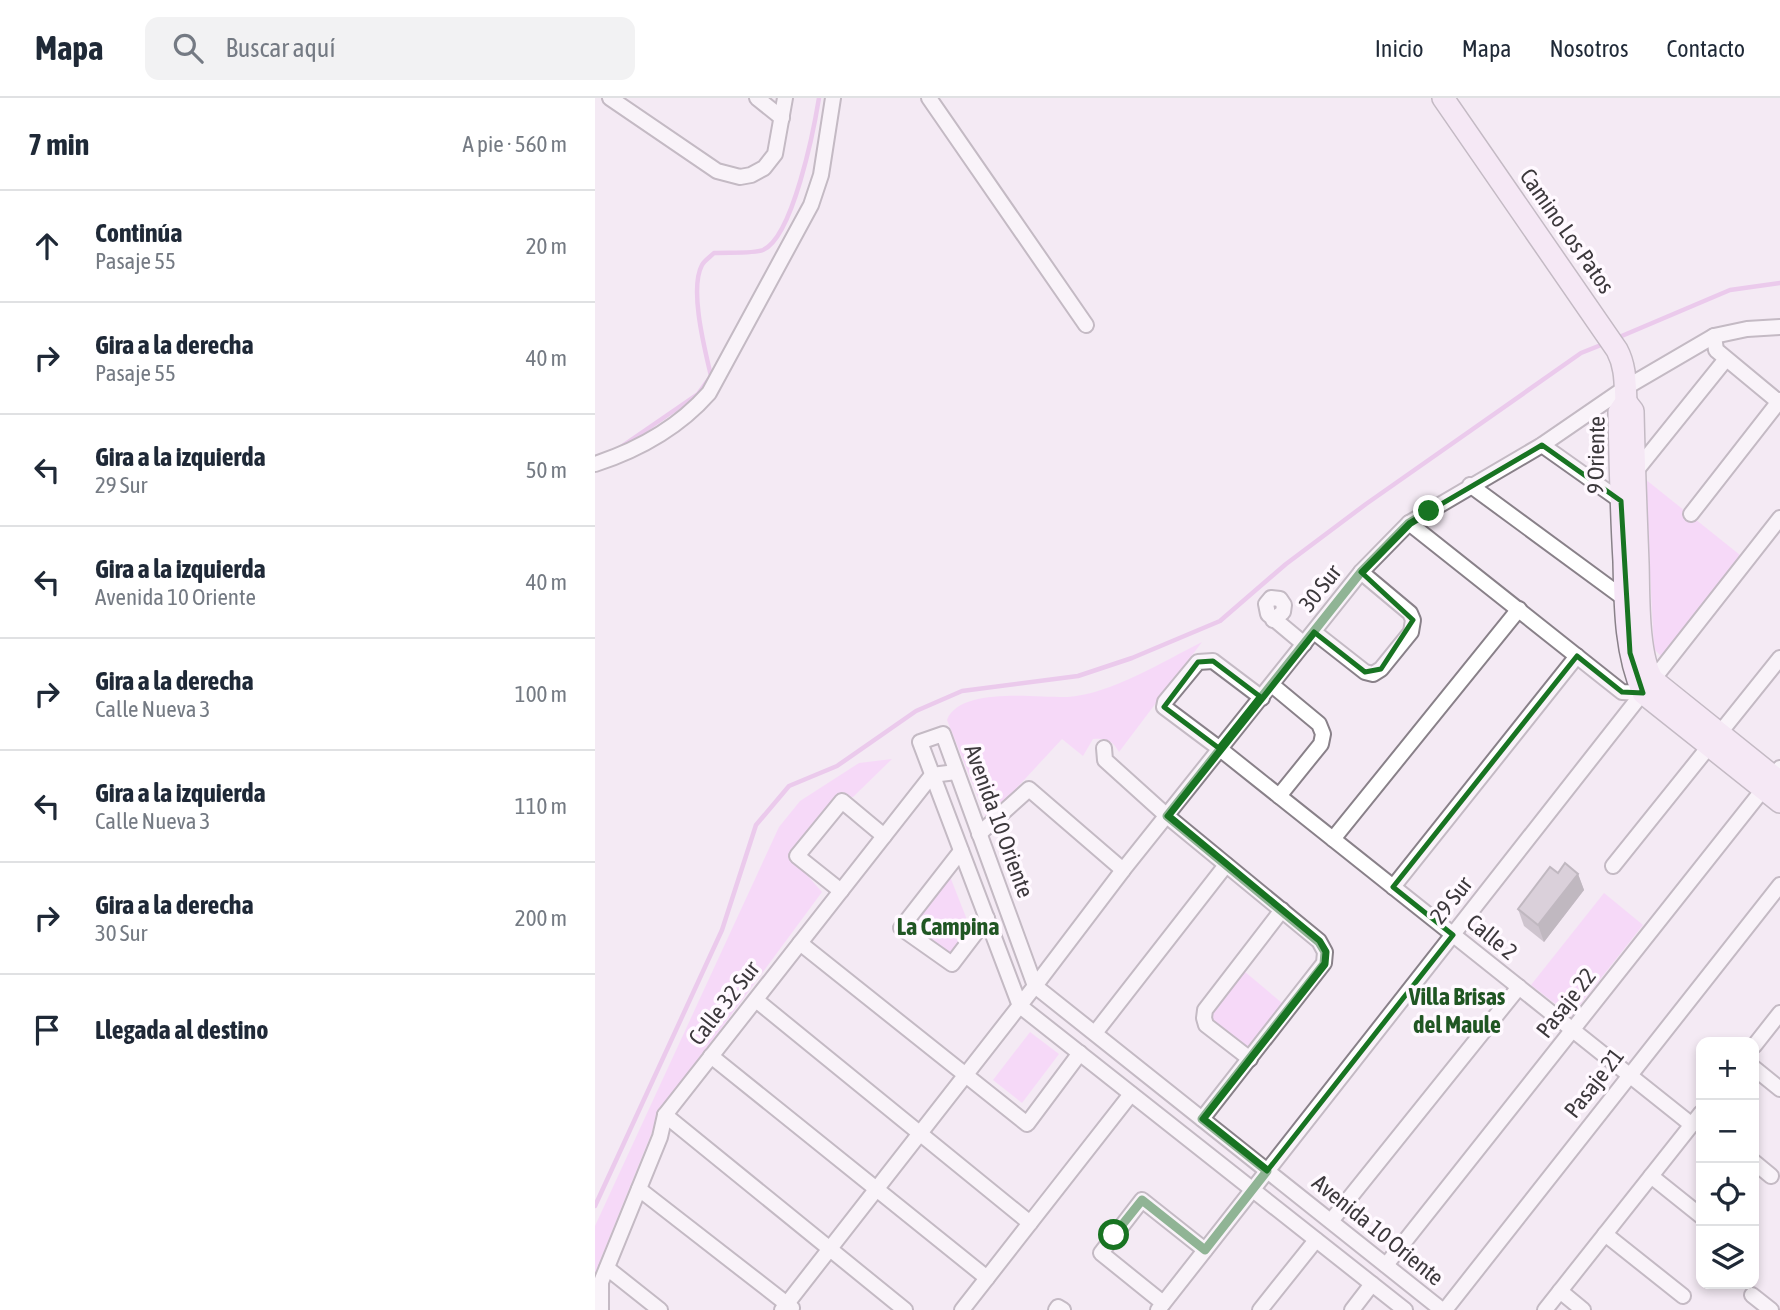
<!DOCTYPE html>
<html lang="es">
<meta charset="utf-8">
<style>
:root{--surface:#fff;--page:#f2f2f3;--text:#1f2937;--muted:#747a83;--line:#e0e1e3}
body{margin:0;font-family:"Asap Condensed",sans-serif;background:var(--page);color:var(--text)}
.controls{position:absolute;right:21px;bottom:21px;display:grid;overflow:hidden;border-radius:14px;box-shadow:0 4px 10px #0003}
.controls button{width:63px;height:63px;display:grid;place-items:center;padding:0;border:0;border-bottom:2px solid var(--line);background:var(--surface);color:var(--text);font:35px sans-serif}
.stop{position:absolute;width:21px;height:21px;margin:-16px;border:5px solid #187422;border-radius:50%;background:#fff}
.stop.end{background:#187422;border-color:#fff;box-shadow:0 2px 7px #0008}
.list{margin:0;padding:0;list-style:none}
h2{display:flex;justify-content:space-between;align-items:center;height:91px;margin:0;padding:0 28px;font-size:30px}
h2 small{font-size:23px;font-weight:400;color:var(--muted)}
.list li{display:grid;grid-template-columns:46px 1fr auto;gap:21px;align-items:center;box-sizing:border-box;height:112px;padding:0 28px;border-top:2px solid var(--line)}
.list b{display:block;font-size:26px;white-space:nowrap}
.list p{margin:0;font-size:23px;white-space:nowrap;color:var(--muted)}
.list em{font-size:23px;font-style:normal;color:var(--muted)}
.icon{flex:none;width:38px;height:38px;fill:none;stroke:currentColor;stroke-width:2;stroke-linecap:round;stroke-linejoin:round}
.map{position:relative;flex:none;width:1185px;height:1212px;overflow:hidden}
header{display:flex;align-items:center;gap:42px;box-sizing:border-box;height:98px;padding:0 35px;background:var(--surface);border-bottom:2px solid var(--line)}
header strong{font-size:33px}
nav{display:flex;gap:38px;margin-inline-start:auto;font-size:24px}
.search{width:490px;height:63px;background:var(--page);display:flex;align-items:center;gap:18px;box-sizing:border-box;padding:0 24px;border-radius:14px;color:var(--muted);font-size:26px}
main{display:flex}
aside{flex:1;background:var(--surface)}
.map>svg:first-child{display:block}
.green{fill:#f9c6fd}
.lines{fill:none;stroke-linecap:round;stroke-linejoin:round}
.stream{stroke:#dfa4e3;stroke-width:4.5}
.street-casing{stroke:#898189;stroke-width:18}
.secondary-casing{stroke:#898189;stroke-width:24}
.street{stroke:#fff;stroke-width:14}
.secondary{stroke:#f6e6f7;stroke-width:21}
.wall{fill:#a098a0}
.shaded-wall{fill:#827c82}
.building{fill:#bab1ba;stroke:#827c82;stroke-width:2}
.route{stroke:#187422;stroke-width:9}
.marked{fill:none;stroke:#187422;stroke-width:5;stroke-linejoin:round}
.labels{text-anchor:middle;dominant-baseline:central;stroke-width:7;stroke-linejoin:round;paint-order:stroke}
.street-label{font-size:23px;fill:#3c383c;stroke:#fff9ff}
.neighbourhood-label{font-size:24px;font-weight:bold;fill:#205623;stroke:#fff9ff}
</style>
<header>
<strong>Mapa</strong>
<div class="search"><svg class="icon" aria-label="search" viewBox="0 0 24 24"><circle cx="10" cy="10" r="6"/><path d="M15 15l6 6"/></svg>Buscar aquí</div>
<nav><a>Inicio</a><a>Mapa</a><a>Nosotros</a><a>Contacto</a></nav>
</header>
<main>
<aside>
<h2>7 min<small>A pie · 560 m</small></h2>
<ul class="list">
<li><svg class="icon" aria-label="ahead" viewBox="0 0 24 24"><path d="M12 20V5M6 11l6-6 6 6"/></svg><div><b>Continúa</b><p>Pasaje 55</p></div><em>20 m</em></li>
<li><svg class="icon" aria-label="right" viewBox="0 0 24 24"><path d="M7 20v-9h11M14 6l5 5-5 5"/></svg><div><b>Gira a la derecha</b><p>Pasaje 55</p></div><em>40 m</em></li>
<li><svg class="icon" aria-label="left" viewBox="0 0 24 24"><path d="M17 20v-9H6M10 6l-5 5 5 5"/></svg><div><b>Gira a la izquierda</b><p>29 Sur</p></div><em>50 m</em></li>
<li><svg class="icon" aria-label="left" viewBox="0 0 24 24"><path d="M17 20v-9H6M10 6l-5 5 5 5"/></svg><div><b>Gira a la izquierda</b><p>Avenida 10 Oriente</p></div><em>40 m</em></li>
<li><svg class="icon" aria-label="right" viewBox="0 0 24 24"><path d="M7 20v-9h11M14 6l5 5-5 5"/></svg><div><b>Gira a la derecha</b><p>Calle Nueva 3</p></div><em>100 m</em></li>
<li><svg class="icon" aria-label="left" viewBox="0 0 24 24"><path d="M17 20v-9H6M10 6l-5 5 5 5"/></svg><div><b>Gira a la izquierda</b><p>Calle Nueva 3</p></div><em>110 m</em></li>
<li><svg class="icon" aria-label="right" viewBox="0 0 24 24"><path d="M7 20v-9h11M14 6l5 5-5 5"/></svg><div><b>Gira a la derecha</b><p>30 Sur</p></div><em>200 m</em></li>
<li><svg class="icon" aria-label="arrive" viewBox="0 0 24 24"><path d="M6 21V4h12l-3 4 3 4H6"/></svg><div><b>Llegada al destino</b></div></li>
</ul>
</aside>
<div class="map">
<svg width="1185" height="1212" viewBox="0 0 1185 1212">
<rect width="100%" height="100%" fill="#f4eaf4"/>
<g class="green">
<path d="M1050,381L1145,457L1066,558L1059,551Z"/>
<path d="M607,544L524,654C517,642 511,640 498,641L488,658L467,641L392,722L352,622C365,588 443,600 473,599C516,596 569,563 607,544Z"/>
<path d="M297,661L258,699L239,700L197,760L227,794L66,1012L0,1175V1128L184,729L205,703L264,665Z"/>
<path d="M354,776L376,832L357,858L317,828Z"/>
<path d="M1009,795L1048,827L976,918L936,887Z"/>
<path d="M649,873L687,905L651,951L617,925L616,913Z"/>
<path d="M435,934L464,956L427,1005L398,982Z"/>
</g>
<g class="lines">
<g class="stream">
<path d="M1022,240L1135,192L1185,185"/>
<path d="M23,351L103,296L116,278C110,252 94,191 107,167C109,163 115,159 119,155C131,154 158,156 168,152C198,139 219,31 224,0"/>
<path d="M0,1108L127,832L161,727L194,688L242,668L321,613L367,593L483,578L537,560L625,523L691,466L771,406L986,255L1011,245"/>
</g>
<g class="street-casing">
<g id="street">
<path d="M15,0L122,73L145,79L156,77L169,70L180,56L190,0"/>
<path d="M162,0L187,20"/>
<path d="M334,0L491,227"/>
<path d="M1119,238L1121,252L1185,305"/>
<path d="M947,347L1026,403"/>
<path d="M0,366C43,352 84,329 114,295L216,107L226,77L238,0"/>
<path d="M1040,374L1131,261"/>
<path d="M875,387L1030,501"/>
<path d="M1096,416L1185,302"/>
<path d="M814,425L1027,594L1048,595"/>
<path d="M678,522L688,514L689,507L685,501L676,500L671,506L673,516L709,546"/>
<path d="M719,534L770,574L778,576L786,571L816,534L818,522L815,515L766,474"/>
<path d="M677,587L724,626L728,636L726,646L684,698"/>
<path d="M667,600L618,563L603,564L570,604L569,609L625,651L1097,1027"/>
<path d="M509,650L510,662L572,718L724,843L730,854L729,865L607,1021"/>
<path d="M384,736L434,691L528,772"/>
<path d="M738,741L924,511"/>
<path d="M366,753L306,830L357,866L392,820"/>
<path d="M1018,768L1185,560"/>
<path d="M798,789L982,558"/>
<path d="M246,793L202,758L247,703L289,738"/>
<path d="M205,845L432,1026L485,955"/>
<path d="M161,902L435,1125"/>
<path d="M500,935L631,767"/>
<path d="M1159,948L1185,915"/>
<path d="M116,958L392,1180"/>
<path d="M655,961L611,927L609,920L610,912L687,812"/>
<path d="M1159,970L1185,991"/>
<path d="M70,1017L310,1212"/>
<path d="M1159,1064L1176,1078"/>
<path d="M1056,1078L1106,1118"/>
<path d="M44,1091L197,1210"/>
<path d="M736,1123L924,889"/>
<path d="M1010,1136L1088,1198"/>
<path d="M791,1167L1185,670"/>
<path d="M12,1170L65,1212"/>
<path d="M965,1193L988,1212"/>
<path d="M1157,1197L1176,1212"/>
<path d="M568,1205L506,1155L547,1102L610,1152"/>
<path d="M6,1212V1184L65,1039L70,1017L337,677L361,674"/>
<path d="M187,1212L440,888L528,772L766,474L814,425L947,347L1030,290L1119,238L1152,231L1185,229"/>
<path d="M367,1212L536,996"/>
<path d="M461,1212L463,1209L468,1212"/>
<path d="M563,1212L1185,420"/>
<path d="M665,1212L721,1142"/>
<path d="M757,1212L777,1186"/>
<path d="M810,1212L425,908L325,644L348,636L440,888L847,1212"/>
<path d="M850,1212L1185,787"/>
<path d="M950,1212L1106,1015"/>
</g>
</g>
<g class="secondary-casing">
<g id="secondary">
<path d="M848,0L1022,252C1031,269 1030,286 1031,304"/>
<path d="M1185,684L1058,582C1042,558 1044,494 1043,465C1041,414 1039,363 1038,313L1031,304L1024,314C1025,364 1026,413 1029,463C1030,508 1030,554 1048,595L1185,704"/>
</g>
</g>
<use href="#street" class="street"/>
<use href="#secondary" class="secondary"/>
</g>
<path class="wall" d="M983,776L989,792L949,844L929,828L923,811Z"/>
<path class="shaded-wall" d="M983,776L989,792L949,844L943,827Z"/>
<path class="building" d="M970,765L983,776L943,827L923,811L955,769L963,775Z"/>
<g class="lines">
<path class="route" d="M519,1137L547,1102L610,1152L672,1073L607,1021L729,866L730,854L724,844L572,718L766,474L814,425L834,413"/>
</g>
<path d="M0 0H1185V1212H0ZM947,347L1026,403L1035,555L1048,595L1027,594L982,558L798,789L858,837L672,1073L607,1021L729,865L730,854L724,843L572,718L625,651L569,609L603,564L618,563L667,600L719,534L770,574L786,571L818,522L766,474L814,425Z" fill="#f4eaf4" fill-opacity=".55" fill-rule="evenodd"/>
<path class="marked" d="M947,347L1026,403L1035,555L1048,595L1027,594L982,558L798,789L858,837L672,1073L607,1021L729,865L730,854L724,843L572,718L625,651L569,609L603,564L618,563L667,600L719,534L770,574L786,571L818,522L766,474L814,425Z"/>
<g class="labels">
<g class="street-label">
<text transform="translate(972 133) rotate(55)">Camino Los Patos</text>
<text transform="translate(1001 357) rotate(-89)">9 Oriente</text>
<text transform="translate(725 490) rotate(-52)">30 Sur</text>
<text transform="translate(404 723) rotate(70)">Avenida 10 Oriente</text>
<text transform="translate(856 802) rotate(-52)">29 Sur</text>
<text transform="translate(897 839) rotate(39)">Calle 2</text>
<text transform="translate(129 905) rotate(-52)">Calle 32 Sur</text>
<text transform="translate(971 905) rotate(-52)">Pasaje 22</text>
<text transform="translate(999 985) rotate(-52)">Pasaje 21</text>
<text transform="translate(783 1132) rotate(39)">Avenida 10 Oriente</text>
</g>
<g class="neighbourhood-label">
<text x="353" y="828">La Campina</text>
<text x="862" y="898">Villa Brisas<tspan x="862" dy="28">del Maule</tspan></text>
</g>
</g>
</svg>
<div class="controls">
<button>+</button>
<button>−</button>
<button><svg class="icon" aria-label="locate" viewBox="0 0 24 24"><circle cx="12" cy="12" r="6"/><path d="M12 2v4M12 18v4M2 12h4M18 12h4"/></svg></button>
<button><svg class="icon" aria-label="layers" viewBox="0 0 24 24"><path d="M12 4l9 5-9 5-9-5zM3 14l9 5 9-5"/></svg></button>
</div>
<div class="stop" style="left:519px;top:1137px"></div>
<div class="stop end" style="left:834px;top:413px"></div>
</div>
</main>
